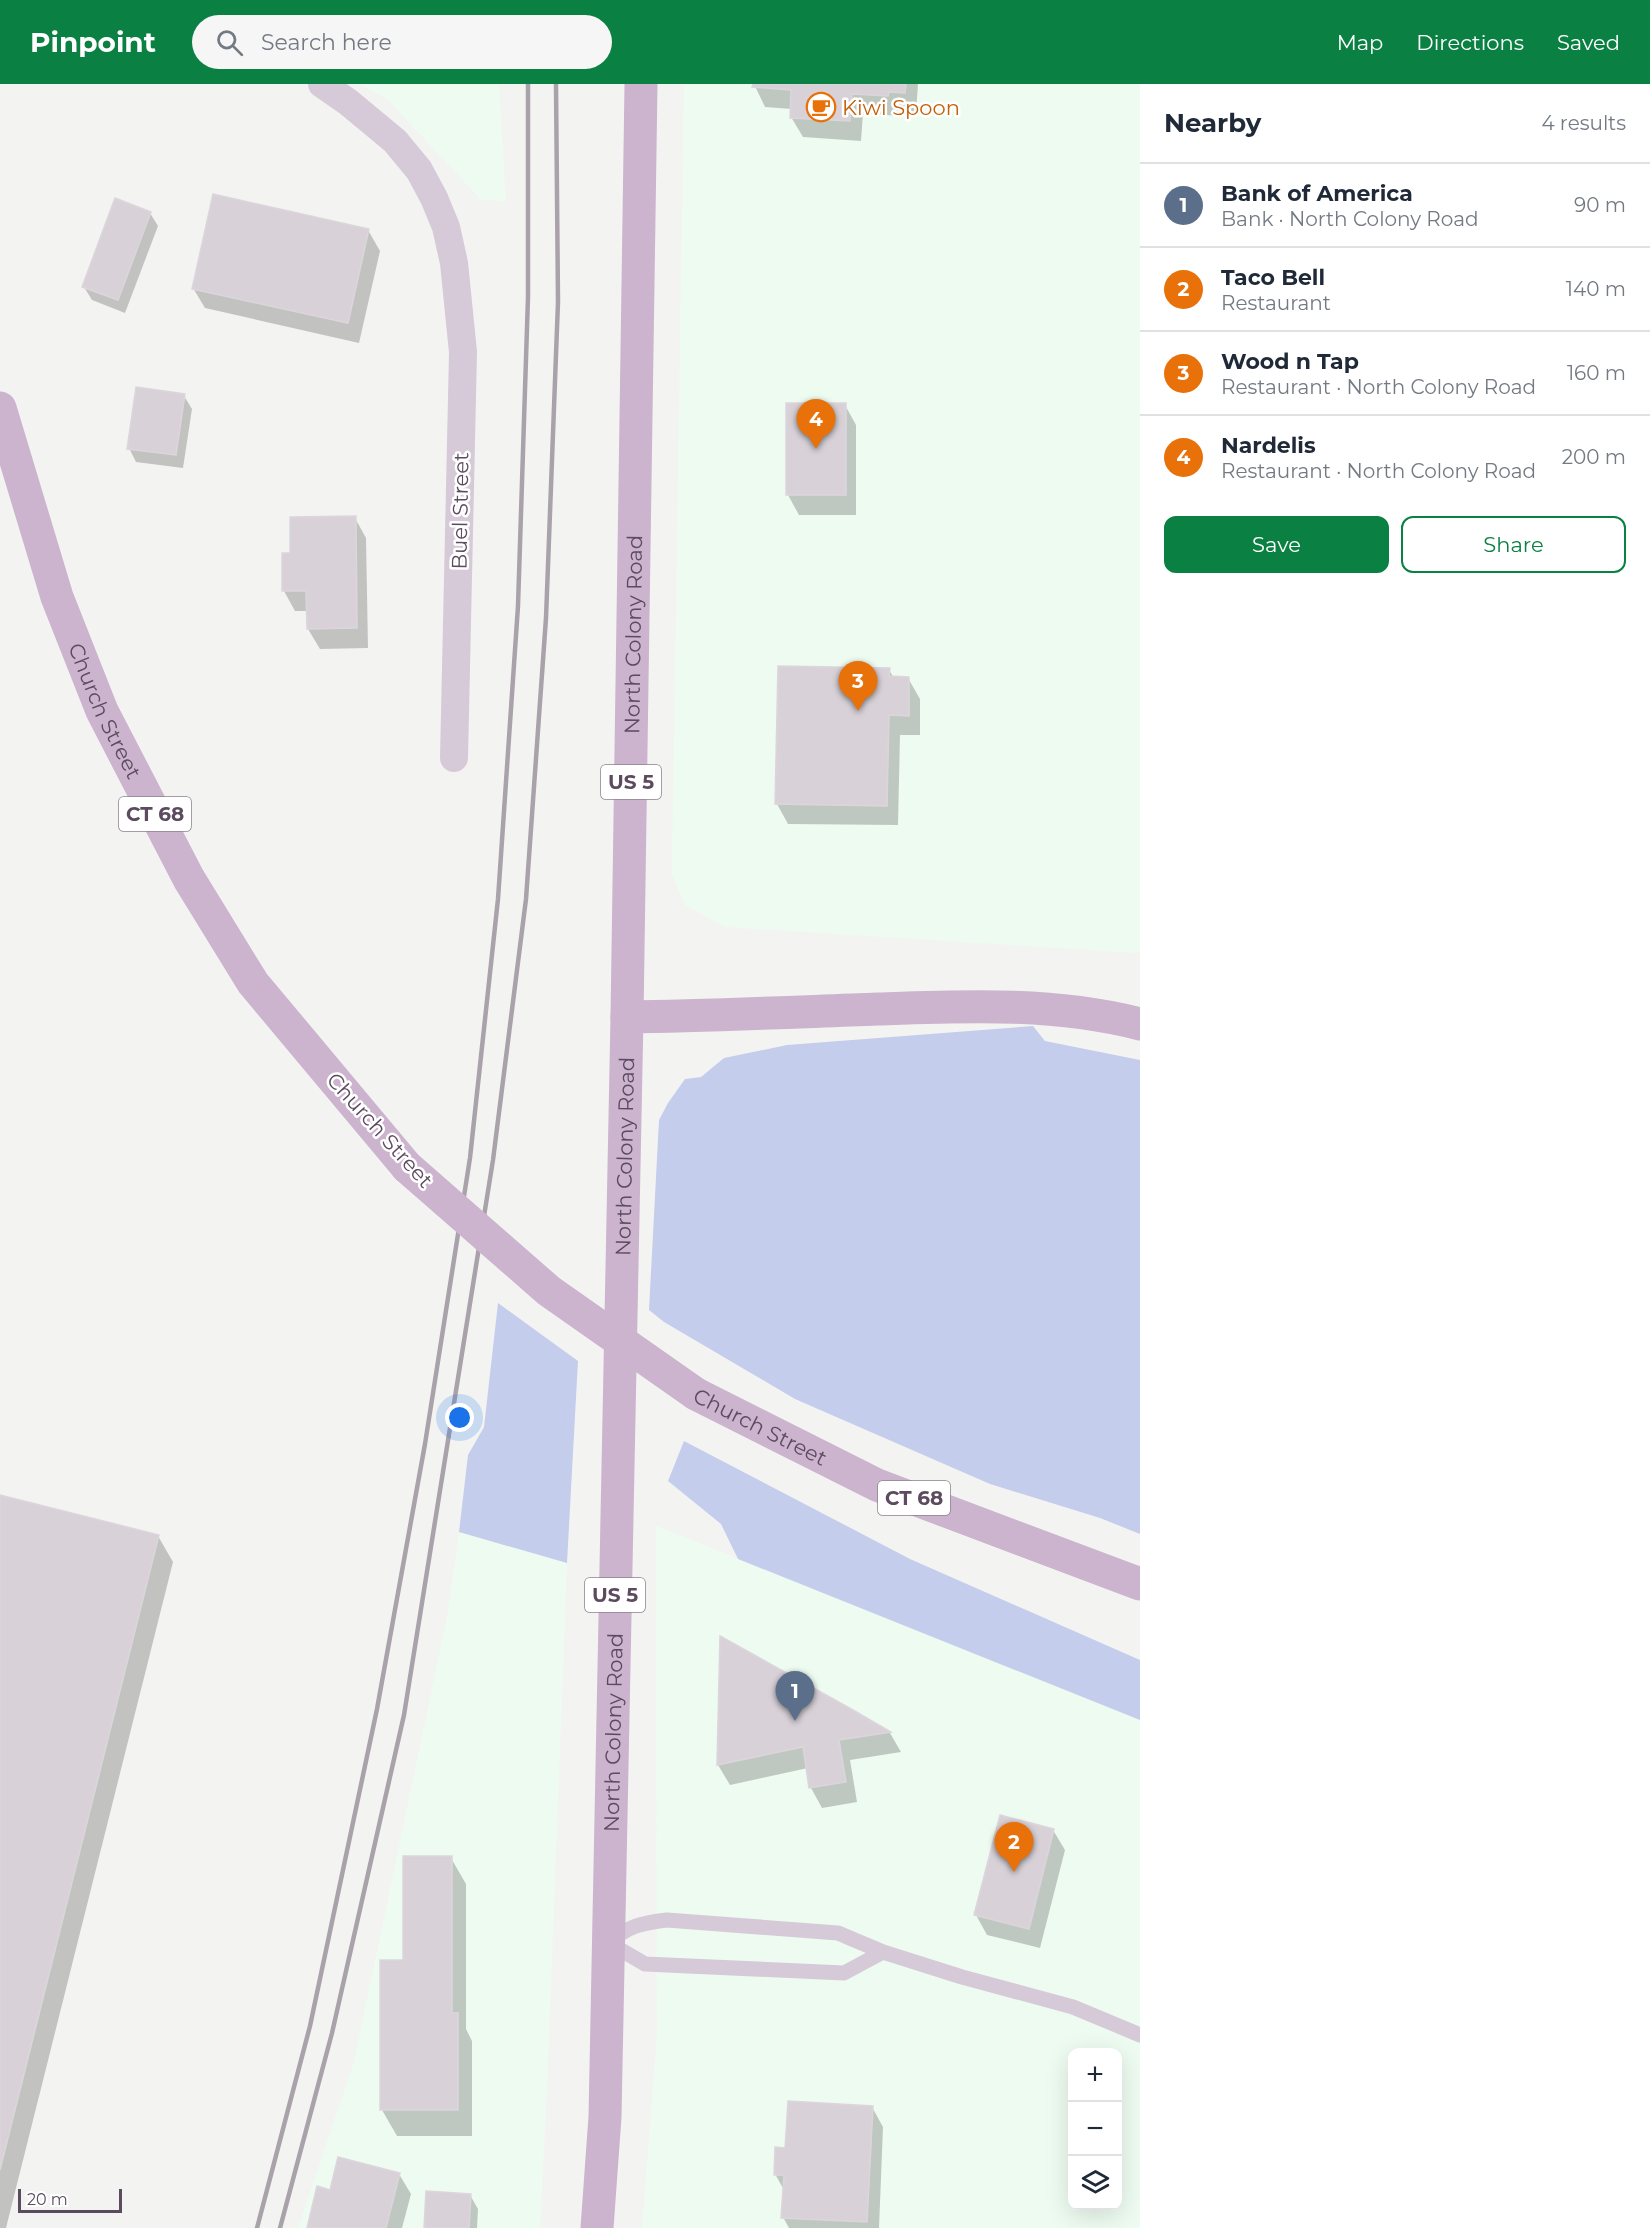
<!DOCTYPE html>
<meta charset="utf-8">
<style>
:root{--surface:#fff;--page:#f6f6f7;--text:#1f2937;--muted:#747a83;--line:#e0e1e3;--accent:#0b8043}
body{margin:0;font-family:Montserrat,sans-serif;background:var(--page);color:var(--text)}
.controls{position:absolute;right:18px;bottom:18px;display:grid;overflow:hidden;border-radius:12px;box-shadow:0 6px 24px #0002}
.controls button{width:54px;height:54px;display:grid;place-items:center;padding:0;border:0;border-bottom:2px solid var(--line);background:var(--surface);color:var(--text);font:30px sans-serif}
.scale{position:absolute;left:18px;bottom:15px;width:104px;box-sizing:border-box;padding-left:6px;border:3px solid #5c4b5e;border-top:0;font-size:16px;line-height:21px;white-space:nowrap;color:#5c4b5e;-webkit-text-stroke:4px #fff;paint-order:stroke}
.you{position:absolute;left:460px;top:1334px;width:21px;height:21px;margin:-15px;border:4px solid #fff;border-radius:50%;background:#1a73e8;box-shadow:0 0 0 9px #1a73e833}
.badge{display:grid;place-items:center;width:39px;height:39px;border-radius:50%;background:var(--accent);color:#fff;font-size:20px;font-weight:700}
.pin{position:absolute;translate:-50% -50px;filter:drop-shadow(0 2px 3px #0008)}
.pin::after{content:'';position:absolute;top:32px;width:21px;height:18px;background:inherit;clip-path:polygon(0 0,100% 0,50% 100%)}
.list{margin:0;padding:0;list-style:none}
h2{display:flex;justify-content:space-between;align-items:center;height:78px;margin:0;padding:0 24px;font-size:26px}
h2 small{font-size:20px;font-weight:400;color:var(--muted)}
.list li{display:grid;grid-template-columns:39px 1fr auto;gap:18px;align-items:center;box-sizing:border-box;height:84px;padding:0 24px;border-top:2px solid var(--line)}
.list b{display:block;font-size:22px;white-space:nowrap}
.list p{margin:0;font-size:20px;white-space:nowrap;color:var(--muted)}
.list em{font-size:20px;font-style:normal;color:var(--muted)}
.actions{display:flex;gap:12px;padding:18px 24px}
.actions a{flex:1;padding:14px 0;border:2px solid var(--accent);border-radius:12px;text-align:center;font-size:21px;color:var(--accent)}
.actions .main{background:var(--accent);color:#fff}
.icon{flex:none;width:33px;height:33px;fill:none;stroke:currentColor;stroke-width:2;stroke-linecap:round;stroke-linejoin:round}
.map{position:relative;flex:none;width:1140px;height:2144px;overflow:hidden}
header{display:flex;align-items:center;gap:36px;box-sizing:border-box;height:84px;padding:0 30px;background:var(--accent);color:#fff}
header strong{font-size:28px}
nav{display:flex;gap:33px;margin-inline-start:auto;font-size:21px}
.search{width:420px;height:54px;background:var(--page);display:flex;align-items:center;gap:15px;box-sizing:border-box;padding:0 21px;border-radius:33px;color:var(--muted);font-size:22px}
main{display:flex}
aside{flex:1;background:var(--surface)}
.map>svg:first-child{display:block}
.commercial{fill:#eefbf0;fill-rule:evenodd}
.green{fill:#c5cded}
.shadow{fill:#0003}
.building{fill:#d8d2d8;stroke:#dcd6dc;stroke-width:1.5}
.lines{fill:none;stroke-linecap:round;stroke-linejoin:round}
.service{stroke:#d6cad8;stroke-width:15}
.minor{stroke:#d6cad8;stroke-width:28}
.primary{stroke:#ccb4ce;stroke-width:33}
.rail{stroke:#aaa2aa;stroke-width:4.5}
.primary-bridge{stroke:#ccb4ce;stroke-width:33}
.labels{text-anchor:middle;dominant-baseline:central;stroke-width:5;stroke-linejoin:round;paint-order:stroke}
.shield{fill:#fff;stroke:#8d818e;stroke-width:1.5}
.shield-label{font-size:20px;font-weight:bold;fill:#5c4b5e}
.food-label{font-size:21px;fill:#c56008;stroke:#fff;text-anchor:start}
.street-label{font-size:21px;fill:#5c4b5e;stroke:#fff}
</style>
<header>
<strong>Pinpoint</strong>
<div class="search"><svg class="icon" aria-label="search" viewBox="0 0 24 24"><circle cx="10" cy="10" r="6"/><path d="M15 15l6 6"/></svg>Search here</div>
<nav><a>Map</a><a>Directions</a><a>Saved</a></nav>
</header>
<main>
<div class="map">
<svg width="1140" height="2144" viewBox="0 0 1140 2144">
<rect width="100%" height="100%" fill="#f3f4f2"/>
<g class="commercial">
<path d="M360,0H499L506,118L480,115L388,16Z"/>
<path d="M684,0H1140V869L725,843L685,821L672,790Z"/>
<path d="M656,1442L1140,1636V2144H642L657,1953ZM1072,1968H1118V2122H1072Z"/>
<path d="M459,1448L567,1479L547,2003L540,2144H298L354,1978L448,1528Z"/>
</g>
<g class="green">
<path d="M1033,942L1045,957L1140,976V1450L1100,1434L990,1400L795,1315L664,1238L649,1226L659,1036L668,1019L685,995L701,993L724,974L787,961Z"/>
<path d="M498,1219L578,1277L567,1479L459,1448L468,1371L484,1343Z"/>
<path d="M684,1357L910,1475L1140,1576V1636L738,1475L721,1440L668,1397Z"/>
</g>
<g class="shadow">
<path d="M754,0H918L916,29L900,28L899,32L863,29L861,57L803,53L791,33L792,25L765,23Z"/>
<path d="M150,129L158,142L125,229L92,216L84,203Z"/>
<path d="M368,146L380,167L359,259L205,224L193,204Z"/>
<path d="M184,312L192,325L183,384L136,378L129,364Z"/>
<path d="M845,321L856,341V431H799L788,411Z"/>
<path d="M355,434L366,454L368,564L320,565L308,545V527H295L284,507L283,470H292Z"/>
<path d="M889,586L894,594H908L920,615V651H900L898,741L788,740L777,720Z"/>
<path d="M0,1413L158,1452L173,1478L6,2144H0Z"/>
<path d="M722,1554L890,1649L901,1668L850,1676L857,1718L822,1724L811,1704L808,1684L730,1701L718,1681Z"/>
<path d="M1053,1746L1065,1766L1040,1864L987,1851L976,1831Z"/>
<path d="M451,1774L466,1800V1945L472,1957V2052H397L382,2026L404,1877Z"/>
<path d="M872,2023L883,2043L879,2144H789L783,2133L784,2106L775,2090L786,2065Z"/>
<path d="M399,2090L411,2110L402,2144H308Z"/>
<path d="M470,2111L478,2125L477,2144H425Z"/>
</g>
<g class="building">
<path d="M753,0H906L905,9L889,8L888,12L852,10L850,37L790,34L791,6L752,3Z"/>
<path d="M213,110L369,145L348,239L192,205Z"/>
<path d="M115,114L151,128L118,216L82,203Z"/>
<path d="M136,303L185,310L176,371L127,365Z"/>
<rect x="786" y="319" width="60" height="92"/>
<path d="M356,432L357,544L307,545L306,507H282V469H290V433Z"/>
<path d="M778,582L890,584L889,592L909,593V632L889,631L887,722L775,720Z"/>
<path d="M0,1411L159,1451L0,2086Z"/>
<path d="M720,1552L853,1626L891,1648L839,1656L846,1698L809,1704L803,1663L717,1681Z"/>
<path d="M1000,1731L1054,1745L1029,1845L974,1831Z"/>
<path d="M403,1772H452V1929H458V2026H380V1876H403Z"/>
<path d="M788,2017L873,2022L867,2138L781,2134L784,2091H774L775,2063L785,2064Z"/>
<path d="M338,2073L400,2089L386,2144H307L317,2102L330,2106Z"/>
<path d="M426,2107L471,2110L469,2144H424Z"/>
</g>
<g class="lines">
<path class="service" d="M883,1868L844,1889L645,1880L609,1859C628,1842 641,1839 667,1836L838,1849L883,1868L962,1893L1073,1923L1140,1951"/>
<path class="minor" d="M322,0L348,18L395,57L419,86L434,114L446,143L454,179L463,268L454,674"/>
<g class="primary">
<path id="s1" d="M0,324L57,513L102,627L189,795L253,899L407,1083"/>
<path d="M627,933C711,932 794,928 878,925C966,922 1053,918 1140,940"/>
<path id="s2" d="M696,1310L877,1401L1140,1500"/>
<path id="s3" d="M597,2144L605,2033L627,933L641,0"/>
</g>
<g class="rail">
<path d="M257,2144L310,1942L377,1625L425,1360L470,1074L498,815L518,522L528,213V0"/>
<path d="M280,2144L332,1949L404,1631L493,1076L526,815L546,534L558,218L556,0"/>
</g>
<path class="primary-bridge" d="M407,1083L549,1207L696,1310"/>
</g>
<defs>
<g id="cafe-ring" transform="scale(1.5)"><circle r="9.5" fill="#fff" stroke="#e8710a" stroke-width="1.5"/><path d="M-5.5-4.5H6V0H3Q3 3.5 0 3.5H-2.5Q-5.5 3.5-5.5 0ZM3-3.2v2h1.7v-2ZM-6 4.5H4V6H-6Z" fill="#e8710a"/></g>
</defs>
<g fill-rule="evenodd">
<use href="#cafe-ring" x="821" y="23"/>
</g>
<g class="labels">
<g class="shield">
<rect x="601" y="681" width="60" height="34" rx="4.5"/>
<rect x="119" y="713" width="72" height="34" rx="4.5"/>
<rect x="878" y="1397" width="72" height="34" rx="4.5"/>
<rect x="585" y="1494" width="60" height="34" rx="4.5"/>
</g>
<g class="shield-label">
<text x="631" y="698">US 5</text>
<text x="155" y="730">CT 68</text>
<text x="914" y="1414">CT 68</text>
<text x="615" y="1511">US 5</text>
</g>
<g class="food-label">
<text x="842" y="23">Kiwi Spoon</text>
</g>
<g class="street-label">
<text transform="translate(460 427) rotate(-89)">Buel Street</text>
<text stroke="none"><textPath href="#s3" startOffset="1594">North Colony Road</textPath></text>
<text stroke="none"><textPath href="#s1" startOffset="321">Church Street</textPath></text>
<text transform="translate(380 1046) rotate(48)">Church Street</text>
<text stroke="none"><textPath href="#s3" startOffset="1072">North Colony Road</textPath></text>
<text stroke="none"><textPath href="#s2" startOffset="72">Church Street</textPath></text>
<text stroke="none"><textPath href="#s3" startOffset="496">North Colony Road</textPath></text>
</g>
</g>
</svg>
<div class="controls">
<button>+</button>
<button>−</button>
<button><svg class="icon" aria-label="layers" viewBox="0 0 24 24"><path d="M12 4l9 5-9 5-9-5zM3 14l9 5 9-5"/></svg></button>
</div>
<div class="scale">20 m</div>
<div class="you"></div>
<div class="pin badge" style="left:795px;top:1637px;background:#5c6f8a">1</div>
<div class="pin badge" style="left:1014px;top:1788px;background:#e8710a">2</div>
<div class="pin badge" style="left:858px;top:627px;background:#e8710a">3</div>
<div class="pin badge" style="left:816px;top:365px;background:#e8710a">4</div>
</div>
<aside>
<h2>Nearby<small>4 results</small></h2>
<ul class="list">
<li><span class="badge" style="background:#5c6f8a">1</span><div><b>Bank of America</b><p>Bank · North Colony Road</p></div><em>90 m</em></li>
<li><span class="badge" style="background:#e8710a">2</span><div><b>Taco Bell</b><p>Restaurant</p></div><em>140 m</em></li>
<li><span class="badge" style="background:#e8710a">3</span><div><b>Wood n Tap</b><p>Restaurant · North Colony Road</p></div><em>160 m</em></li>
<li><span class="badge" style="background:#e8710a">4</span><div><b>Nardelis</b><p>Restaurant · North Colony Road</p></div><em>200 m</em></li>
</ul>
<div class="actions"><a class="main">Save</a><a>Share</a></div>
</aside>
</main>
